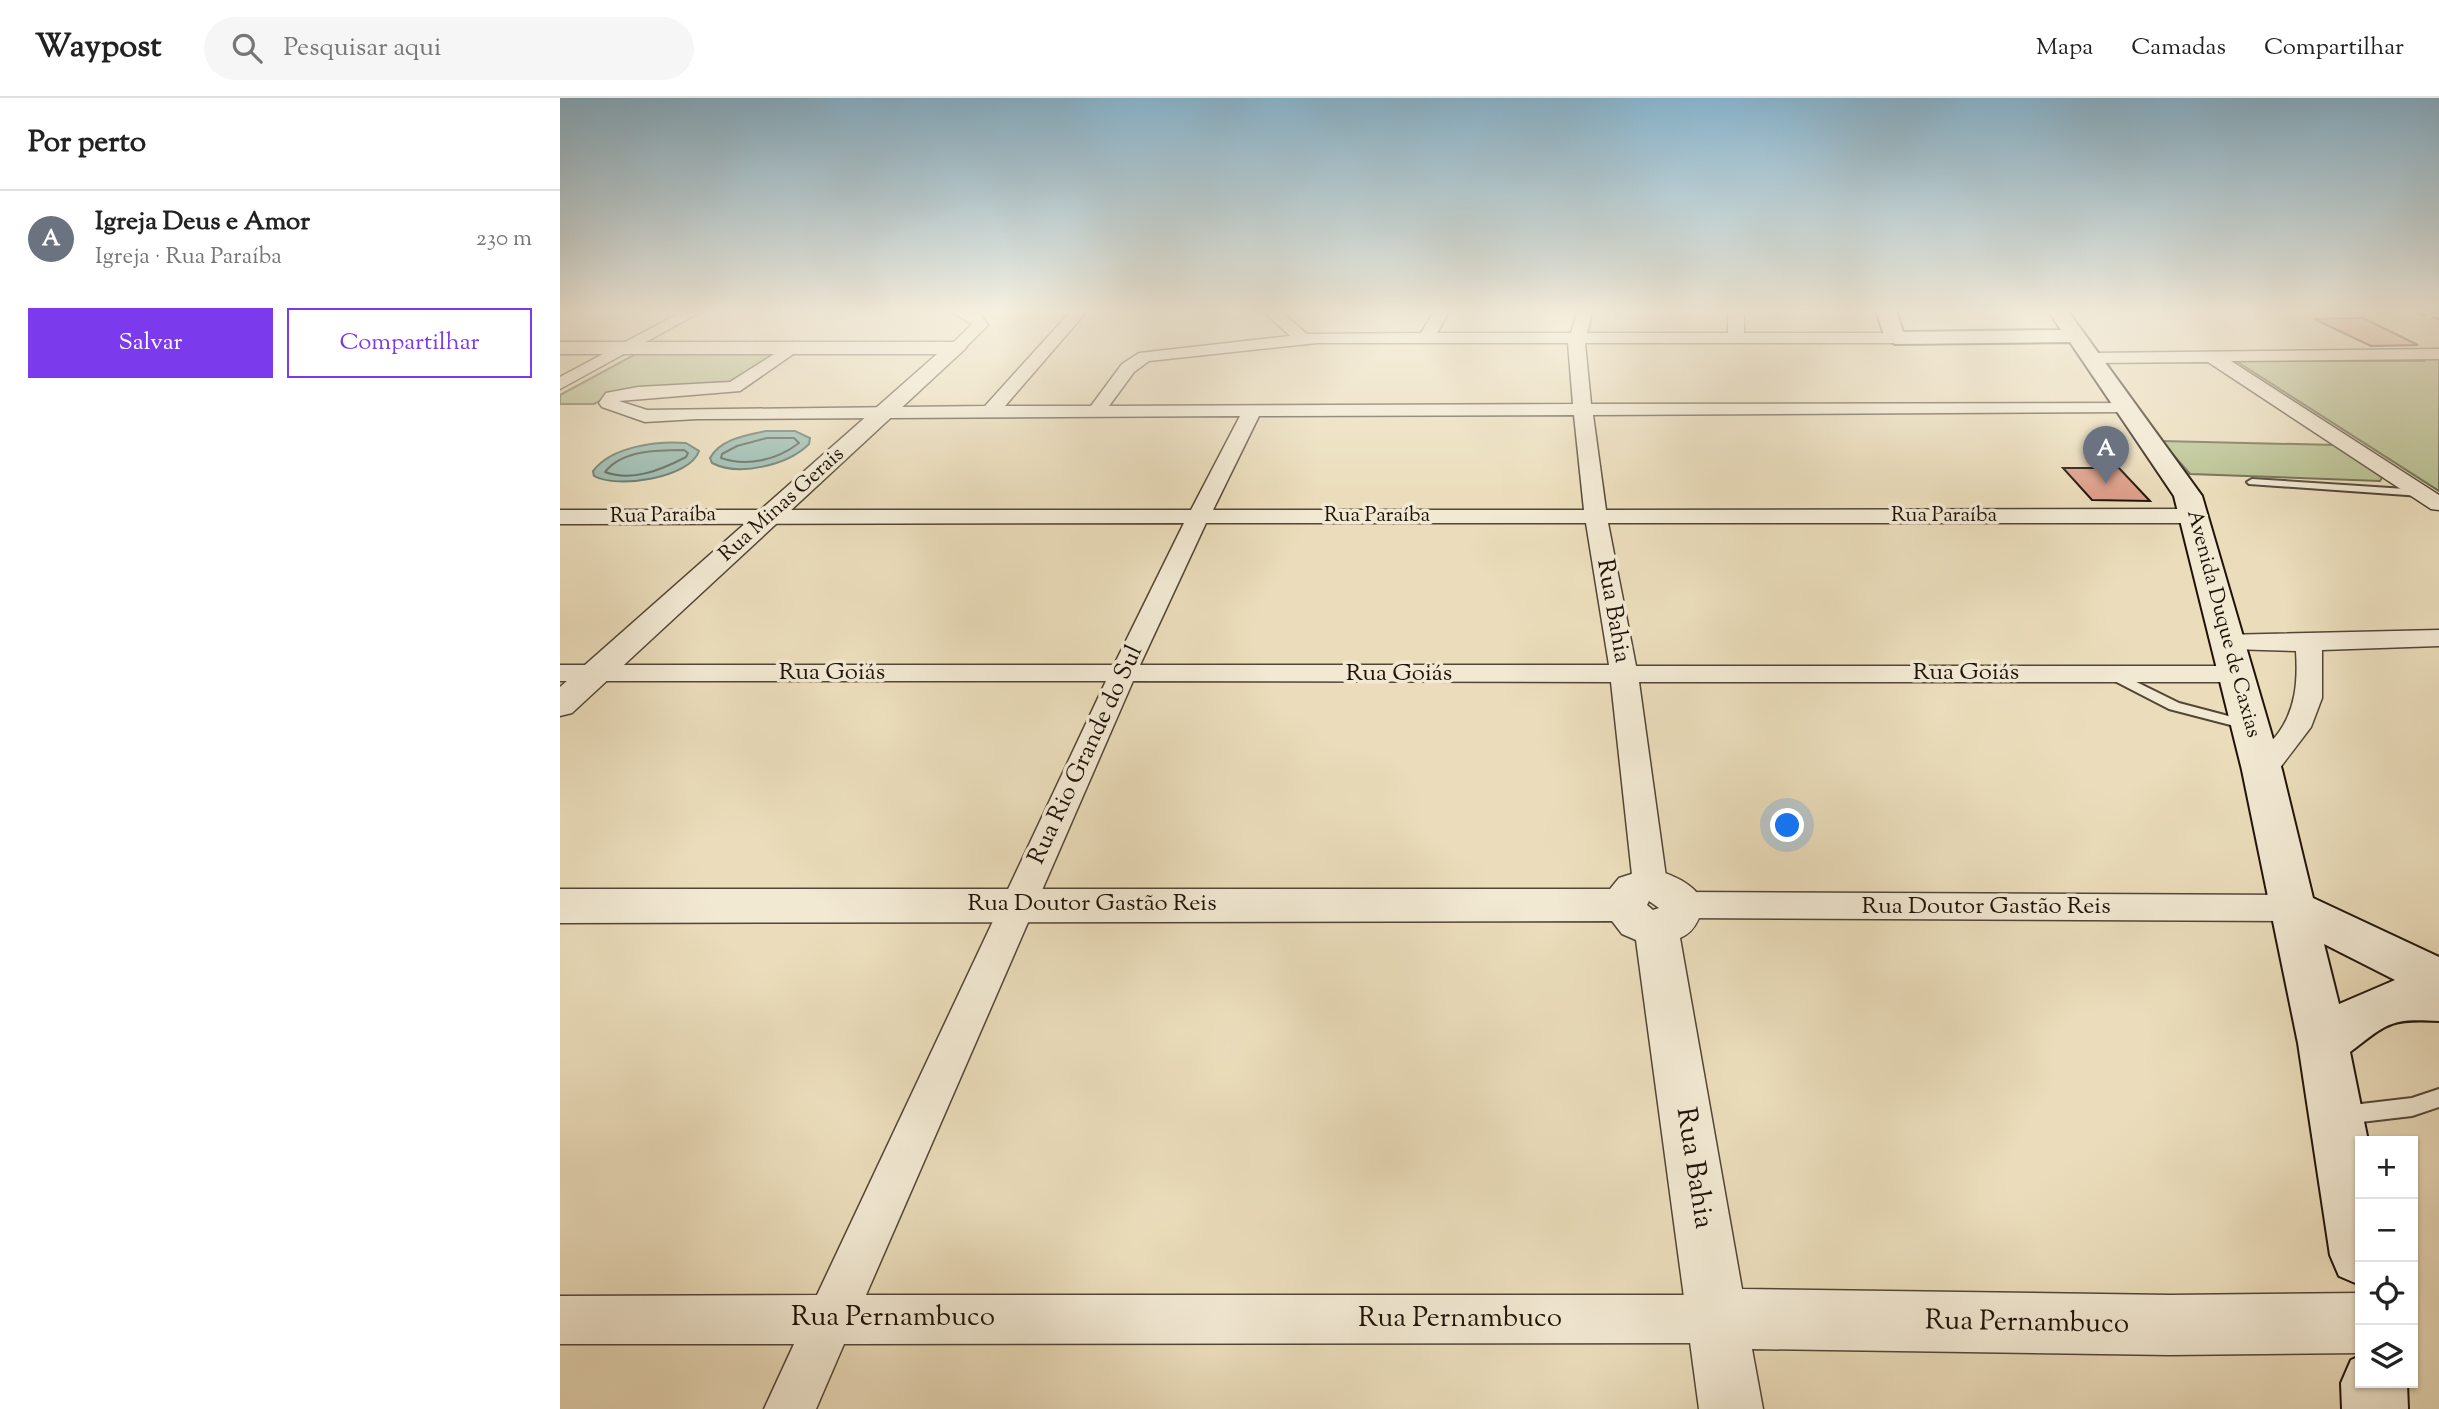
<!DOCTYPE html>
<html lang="pt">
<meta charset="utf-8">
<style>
:root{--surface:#fff;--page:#f6f6f6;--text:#222;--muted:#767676;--line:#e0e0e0;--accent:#7c3aed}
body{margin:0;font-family:"Sorts Mill Goudy",serif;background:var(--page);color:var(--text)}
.controls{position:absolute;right:21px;bottom:21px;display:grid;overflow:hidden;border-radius:0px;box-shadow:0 2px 5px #0004}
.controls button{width:63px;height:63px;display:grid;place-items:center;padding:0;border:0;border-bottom:2px solid var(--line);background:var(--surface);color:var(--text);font:35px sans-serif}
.you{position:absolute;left:1228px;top:728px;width:24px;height:24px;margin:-18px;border:5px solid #fff;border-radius:50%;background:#1a73e8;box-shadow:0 0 0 10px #1a73e833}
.badge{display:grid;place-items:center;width:46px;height:46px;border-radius:50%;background:var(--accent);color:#fff;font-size:23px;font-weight:700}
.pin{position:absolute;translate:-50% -58px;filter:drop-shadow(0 2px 4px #0008)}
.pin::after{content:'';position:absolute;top:37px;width:24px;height:21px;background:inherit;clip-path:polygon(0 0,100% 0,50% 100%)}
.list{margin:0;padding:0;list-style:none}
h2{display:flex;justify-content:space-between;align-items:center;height:91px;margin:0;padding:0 28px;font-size:30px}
h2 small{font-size:23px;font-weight:400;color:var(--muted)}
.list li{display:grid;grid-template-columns:46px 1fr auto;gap:21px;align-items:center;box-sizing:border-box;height:98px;padding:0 28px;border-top:2px solid var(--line)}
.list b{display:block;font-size:26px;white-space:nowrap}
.list p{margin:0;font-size:23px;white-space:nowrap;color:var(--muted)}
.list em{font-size:23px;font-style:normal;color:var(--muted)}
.actions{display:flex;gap:14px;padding:21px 28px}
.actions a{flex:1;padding:16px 0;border:2px solid var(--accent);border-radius:0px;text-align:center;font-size:24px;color:var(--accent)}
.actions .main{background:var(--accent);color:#fff}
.icon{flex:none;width:38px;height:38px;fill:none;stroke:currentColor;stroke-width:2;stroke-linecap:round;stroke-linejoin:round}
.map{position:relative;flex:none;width:1879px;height:1311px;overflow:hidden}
header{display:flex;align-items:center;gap:42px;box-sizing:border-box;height:98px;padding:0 35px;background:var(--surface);border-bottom:2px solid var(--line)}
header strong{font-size:33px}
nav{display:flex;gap:38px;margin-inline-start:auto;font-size:24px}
.search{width:490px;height:63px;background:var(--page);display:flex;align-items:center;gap:18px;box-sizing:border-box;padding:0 24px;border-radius:38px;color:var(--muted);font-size:26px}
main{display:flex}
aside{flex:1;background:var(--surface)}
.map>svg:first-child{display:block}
.green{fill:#b7c190;stroke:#6b6a4c;stroke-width:2}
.water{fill:#98bbb1;stroke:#68786e;stroke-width:2}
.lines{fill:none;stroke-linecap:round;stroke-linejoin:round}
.shore{stroke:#5c675d;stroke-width:2}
.building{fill:#dfa08c;stroke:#1f1309;stroke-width:2}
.service-casing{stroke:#524636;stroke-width:4}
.minor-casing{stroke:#524636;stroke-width:3}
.tertiary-casing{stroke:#524636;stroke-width:3}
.secondary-casing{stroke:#1f1309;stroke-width:4}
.service{fill:#f2e9d3;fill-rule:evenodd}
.minor{fill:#f2e9d3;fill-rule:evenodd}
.tertiary{fill:#f2e9d3;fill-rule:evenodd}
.secondary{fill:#f2e9d3;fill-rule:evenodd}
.rail{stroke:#1f1309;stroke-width:2.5;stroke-dasharray:7 7;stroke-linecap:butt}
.labels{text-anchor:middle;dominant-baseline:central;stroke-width:7;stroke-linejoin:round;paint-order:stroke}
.far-street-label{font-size:21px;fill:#1f1309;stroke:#f2e9d3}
.street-label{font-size:24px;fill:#1f1309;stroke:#f2e9d3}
.near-street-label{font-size:28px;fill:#1f1309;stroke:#f2e9d3}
</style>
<header>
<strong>Waypost</strong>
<div class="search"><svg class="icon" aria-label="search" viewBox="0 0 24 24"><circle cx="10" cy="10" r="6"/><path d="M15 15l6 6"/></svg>Pesquisar aqui</div>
<nav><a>Mapa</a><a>Camadas</a><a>Compartilhar</a></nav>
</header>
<main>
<aside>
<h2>Por perto<small></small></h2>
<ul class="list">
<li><span class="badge" style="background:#6b7280">A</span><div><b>Igreja Deus e Amor</b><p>Igreja · Rua Paraíba</p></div><em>230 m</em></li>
</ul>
<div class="actions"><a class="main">Salvar</a><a>Compartilhar</a></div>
</aside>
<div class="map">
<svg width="1879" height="1311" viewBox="0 0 1879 1311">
<rect width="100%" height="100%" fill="#ebddbb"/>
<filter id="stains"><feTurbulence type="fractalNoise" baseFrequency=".00286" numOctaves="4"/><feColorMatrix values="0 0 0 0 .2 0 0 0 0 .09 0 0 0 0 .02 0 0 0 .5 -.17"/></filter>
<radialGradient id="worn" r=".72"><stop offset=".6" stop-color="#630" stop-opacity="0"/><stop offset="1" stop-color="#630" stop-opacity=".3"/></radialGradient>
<g class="green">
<path d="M85,251H223L171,288L47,299L34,306H0V297Z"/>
<path d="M1862,261H1879V393L1676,263H1864Z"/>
<path d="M1601,343L1777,347L1823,378L1820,383L1630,376Z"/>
</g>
<g class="water">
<path d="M206,333H235L250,340L249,346C228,367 179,379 152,365L150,360C160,341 187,337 206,333Z"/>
<path d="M126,345L139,353C130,380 57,391 34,378L33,373C52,348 97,343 126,345Z"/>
</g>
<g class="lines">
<g class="shore">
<path d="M207,340H234L239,345C217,362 187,369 161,360L162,356L177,348Z"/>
<path d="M124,352L128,355L126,359C101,372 72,384 45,374C62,352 98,352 124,352Z"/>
</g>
</g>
<g class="building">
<path d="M1802,220L1807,222L1858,247L1811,248L1754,221Z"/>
<path d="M1503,370H1559L1590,403L1532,402Z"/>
</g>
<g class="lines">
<g class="service-casing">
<g id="service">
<path d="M1692,381L1861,392L1866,395L1861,398L1689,386L1687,384Z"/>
<path d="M1552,572L1619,605L1691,624L1693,627L1686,631L1609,611L1547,579L1546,576Z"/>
<path d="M1879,991V1009L1852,1018L1784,1026L1777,1023L1774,1017L1777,1011L1784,1008L1852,1000Z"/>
</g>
</g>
<g class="minor-casing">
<g id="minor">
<path d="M125,212H144L0,291V279Z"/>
<path d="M388,212L420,216L428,227L402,253H390L388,250L412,226Z"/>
<path d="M512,212H528L445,308H531L562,266L579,255L730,238L702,212H719L747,236L861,235L875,212H890L877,235H1011L1018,212H1033L1027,235H1168V212H1184V235H1335L1343,240L1335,245H1025L1031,306L1574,305L1577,309L1574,313L1568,314L1033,317L1046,412L1634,411L1645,418L1634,425H1048L1076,568H1678L1688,570L1692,576L1688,582L1678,584H1079L1107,786L1102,795L1090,799L1078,795L1073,786L1051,584L573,583L306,1197H1158L1175,1204L1182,1221L1175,1238L1158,1245L284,1246L256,1311H204L234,1246H0V1198L257,1197L546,583H0V567H554L624,425L0,426V412H631L680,318L137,321L85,324L42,309L39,305L46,295L78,289L170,284L233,244L239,246V252L180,293L59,303L87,312L425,308ZM757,245H1008L1013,306L549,308L574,274L589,263ZM1014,317L1024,412H653L699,318ZM646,425H1026L1049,567H580Z"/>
<path d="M1879,251V261L1671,263L1879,397V412L1871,411L1648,264L1532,265L1524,260L1532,255Z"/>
<path d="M1879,532V548L1762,552V600L1751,629L1713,679L1702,682L1691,679L1687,672C1695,659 1706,649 1716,638C1736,613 1738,583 1736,553L1670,551L1661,549L1657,543L1661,537Z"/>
<path d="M1121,794L1732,797L1744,801L1749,810L1744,819L1732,823L1121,820L1109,816L1104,807L1109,798Z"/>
</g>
</g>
<g class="tertiary-casing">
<g id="tertiary">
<path d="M0,244H396L406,250L12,615L0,618V589L377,256H0Z"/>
<path d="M1090,770C1110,776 1154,791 1139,820C1135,829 1130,836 1120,840L1182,1191L1610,1197L1800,1195V1255L1610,1257L1192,1251L1203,1311H1139L1076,842L1062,836L1052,823L0,825V791H1050L1059,780ZM1089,803L1099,810L1093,812L1087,807Z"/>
</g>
</g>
<g class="secondary-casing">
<g id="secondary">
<path d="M1316,212H1336L1343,234L1501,232L1488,212H1507L1642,398L1722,672L1753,800L1879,859V923C1830,920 1828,925 1790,954L1808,1043H1800V1187L1779,1178L1770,1157L1738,945L1682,672L1614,398L1510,244L1335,246L1325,240ZM1764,846L1835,882L1779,906Z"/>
<path d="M1800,1258V1285H1847L1848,1311H1782L1781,1285L1791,1262Z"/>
</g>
</g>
<use href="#service" class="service"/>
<use href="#minor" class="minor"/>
<use href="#tertiary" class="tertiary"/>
<use href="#secondary" class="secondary"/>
<path class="rail" d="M1846,212L1879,221"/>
</g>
<linearGradient id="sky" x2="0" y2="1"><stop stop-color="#88b7d2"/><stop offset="0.54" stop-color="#f6f0e0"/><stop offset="1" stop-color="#f6f0e0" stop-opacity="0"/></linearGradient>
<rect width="1879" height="396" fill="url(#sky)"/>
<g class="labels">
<g class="far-street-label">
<text transform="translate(222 407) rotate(-42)">Rua Minas Gerais</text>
<text transform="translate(103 418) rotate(-1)">Rua Paraíba</text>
<text x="817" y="418">Rua Paraíba</text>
<text x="1384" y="418">Rua Paraíba</text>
<text transform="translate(1663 526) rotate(75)">Avenida Duque de Caxias</text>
</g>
<g class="street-label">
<text transform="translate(1053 513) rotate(80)">Rua Bahia</text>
<text x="272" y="575">Rua Goiás</text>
<text x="1406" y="575">Rua Goiás</text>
<text x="839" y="576">Rua Goiás</text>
<text transform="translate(526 657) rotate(-65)">Rua Rio Grande do Sul</text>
<text x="532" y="806">Rua Doutor Gastão Reis</text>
<text x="1426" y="809">Rua Doutor Gastão Reis</text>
</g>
<g class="near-street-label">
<text transform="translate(1134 1070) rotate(81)">Rua Bahia</text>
<text x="333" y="1220">Rua Pernambuco</text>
<text x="900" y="1221">Rua Pernambuco</text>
<text transform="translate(1467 1225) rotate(1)">Rua Pernambuco</text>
</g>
</g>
<rect width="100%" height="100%" filter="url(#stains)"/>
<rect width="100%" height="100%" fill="url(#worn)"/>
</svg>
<div class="controls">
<button>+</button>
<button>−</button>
<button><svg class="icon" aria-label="locate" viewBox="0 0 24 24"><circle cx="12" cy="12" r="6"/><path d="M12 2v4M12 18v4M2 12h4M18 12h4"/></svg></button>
<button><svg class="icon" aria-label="layers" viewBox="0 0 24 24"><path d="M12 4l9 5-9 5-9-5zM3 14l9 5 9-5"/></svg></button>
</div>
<div class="you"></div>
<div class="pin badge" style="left:1546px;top:386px;background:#6b7280">A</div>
</div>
</main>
